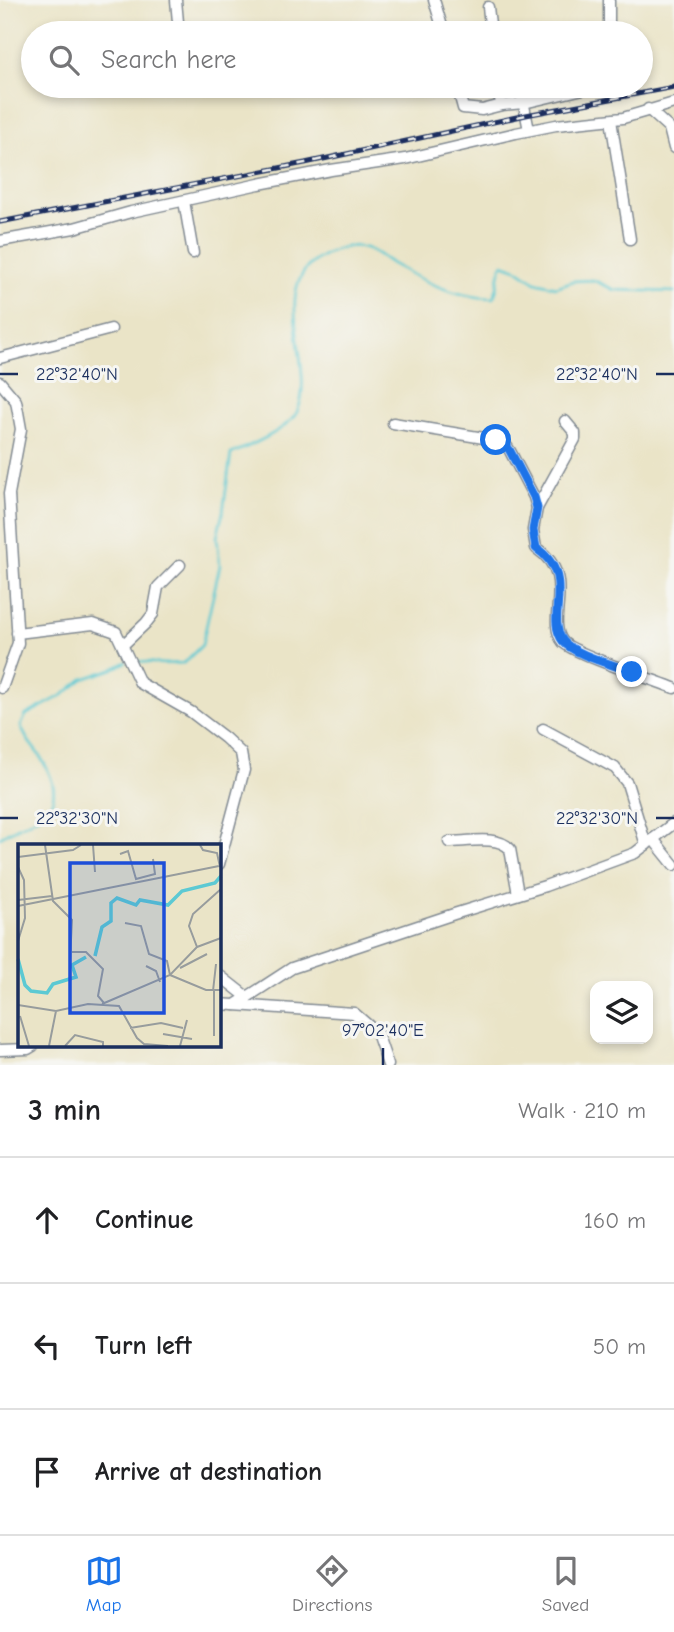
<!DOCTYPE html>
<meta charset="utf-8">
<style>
:root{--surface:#fff;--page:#f2f2f2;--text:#202124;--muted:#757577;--line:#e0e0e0;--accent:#1a73e8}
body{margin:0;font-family:"Comic Neue",sans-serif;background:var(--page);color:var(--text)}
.controls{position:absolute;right:21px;bottom:21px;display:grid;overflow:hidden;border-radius:14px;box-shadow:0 4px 10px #0003}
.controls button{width:63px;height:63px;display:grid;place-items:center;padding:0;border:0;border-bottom:2px solid var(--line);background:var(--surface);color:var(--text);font:35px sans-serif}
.stop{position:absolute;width:21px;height:21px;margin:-16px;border:5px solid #1a73e8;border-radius:50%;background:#fff}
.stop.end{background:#1a73e8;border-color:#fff;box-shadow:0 2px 7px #0008}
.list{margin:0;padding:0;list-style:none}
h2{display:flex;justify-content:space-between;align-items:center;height:91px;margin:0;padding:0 28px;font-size:30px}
h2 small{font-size:23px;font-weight:400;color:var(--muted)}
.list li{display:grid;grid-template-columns:46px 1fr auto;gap:21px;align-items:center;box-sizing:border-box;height:126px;padding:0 28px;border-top:2px solid var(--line)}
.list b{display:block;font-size:26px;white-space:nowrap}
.list em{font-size:23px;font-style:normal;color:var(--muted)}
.icon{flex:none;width:38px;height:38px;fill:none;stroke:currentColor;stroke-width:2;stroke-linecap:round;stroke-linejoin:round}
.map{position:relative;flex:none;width:674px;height:1065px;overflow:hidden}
.search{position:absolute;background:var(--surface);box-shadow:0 4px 10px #0003;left:21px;right:21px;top:21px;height:77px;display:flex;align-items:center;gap:18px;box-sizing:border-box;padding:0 24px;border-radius:38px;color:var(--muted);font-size:26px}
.sheet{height:469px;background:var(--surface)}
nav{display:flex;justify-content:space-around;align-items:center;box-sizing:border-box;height:98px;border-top:2px solid var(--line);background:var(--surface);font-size:19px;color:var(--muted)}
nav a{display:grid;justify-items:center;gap:4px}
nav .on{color:var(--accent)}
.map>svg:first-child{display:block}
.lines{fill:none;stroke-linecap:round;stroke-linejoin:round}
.stream{stroke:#5cc9d3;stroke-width:2.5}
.street-casing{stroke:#828a92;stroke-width:13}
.street{stroke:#fff;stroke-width:10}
.rail-casing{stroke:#1b2f5e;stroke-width:5}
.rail{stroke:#f6f6f2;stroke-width:2.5;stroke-dasharray:8;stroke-linecap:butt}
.route{stroke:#1a73e8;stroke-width:9}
.ticks{fill:none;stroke:#1b2f5e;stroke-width:2.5}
.inset-river{fill:none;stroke:#5cc9d3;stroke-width:3.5}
.inset-road{fill:none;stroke:#979c9d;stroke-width:2}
.view{fill:#1d4ed8;fill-opacity:0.15;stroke:#1d4ed8;stroke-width:3.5}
.inset-edge{fill:none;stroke:#1b2f5e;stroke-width:3.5}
.ticks-label{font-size:18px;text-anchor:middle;fill:#1b2f5e;stroke:#f6f6f2;stroke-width:6;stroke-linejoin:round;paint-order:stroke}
</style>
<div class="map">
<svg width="674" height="1065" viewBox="0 0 674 1065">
<rect width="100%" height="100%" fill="#f6f6f2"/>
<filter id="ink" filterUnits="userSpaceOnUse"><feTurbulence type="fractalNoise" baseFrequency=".0143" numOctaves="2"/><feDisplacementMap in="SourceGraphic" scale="14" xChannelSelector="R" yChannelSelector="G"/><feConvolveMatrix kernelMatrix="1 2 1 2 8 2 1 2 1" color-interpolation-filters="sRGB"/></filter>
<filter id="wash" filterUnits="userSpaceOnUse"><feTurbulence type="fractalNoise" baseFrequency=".00686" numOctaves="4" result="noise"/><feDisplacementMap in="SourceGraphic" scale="28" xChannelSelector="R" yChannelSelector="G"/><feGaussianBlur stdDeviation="1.57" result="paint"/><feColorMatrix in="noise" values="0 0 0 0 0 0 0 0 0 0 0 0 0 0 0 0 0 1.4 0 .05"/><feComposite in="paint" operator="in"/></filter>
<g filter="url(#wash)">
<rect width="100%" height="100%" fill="#eae4c7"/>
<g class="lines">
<g class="stream">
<path d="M133,661L164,664L184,663L202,645L220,565L217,537L223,512L231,454C249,446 288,430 297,412C317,370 272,296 312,263C326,252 348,242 366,248C376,251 385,260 394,265C425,282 457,298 493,298C500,286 496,277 503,264L517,269L536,282L556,287L573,281L593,280L615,290L674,292"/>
<path d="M0,837C37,815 74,811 41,758C33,745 27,743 21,726L26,715L63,695L83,679L113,669L126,662"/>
</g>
</g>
</g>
<g filter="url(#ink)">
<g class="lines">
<g class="street-casing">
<g id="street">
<path d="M176,0L179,33"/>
<path d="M434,0L444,33"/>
<path d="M488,7L491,33"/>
<path d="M609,33V0"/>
<path d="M457,86L463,108L482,110L502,105L524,103L596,86"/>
<path d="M496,86L502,105"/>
<path d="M520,86L529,130"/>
<path d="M648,109L669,128L674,148"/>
<path d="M611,120L630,239"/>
<path d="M184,201L193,253"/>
<path d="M0,241L74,228L131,212L259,184L331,170L405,159L516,133L556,125L623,118L674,103"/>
<path d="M0,358L111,329"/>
<path d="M0,382L16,401L21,429L9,494L18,643L2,688"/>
<path d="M393,423L496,440L506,445L510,451L534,497L537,508L533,530L536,548C579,577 544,618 563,642C574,654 654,680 674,688"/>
<path d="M537,508L575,439V433L565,421"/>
<path d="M17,633L93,624L116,632L140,683L191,712L225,738L241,753L244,770L219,864"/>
<path d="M124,644L146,623L153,614L158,587L180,565"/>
<path d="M543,729L615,768L627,783L646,845"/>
<path d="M653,839L674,865"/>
<path d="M449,842C467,842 498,835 510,849L518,894"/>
<path d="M219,975L247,997"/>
<path d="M219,1004L354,1013L377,1033L388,1065"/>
<path d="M235,1005L292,968L454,914L545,886L635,853L674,823"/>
<path d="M0,1050L28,1049L33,1046"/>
</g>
</g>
<use href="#street" class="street"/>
<g class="rail-casing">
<path id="rail" d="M0,222L305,163L526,115L674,87"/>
</g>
<use href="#rail" class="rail"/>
</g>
</g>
<g class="lines" filter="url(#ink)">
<path class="route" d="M496,440L506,445L510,451L534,497L537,508L533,530L536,548C578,577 544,616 563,641C574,655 615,665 632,672"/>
</g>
<path class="ticks" d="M0,374H18M656,374H674M0,818H18M656,818H674M383,1048V1065"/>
<g transform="translate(18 844)">
<rect width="203" height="203" fill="#eae4c7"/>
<path class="inset-river" d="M77,112L84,83L93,77V59L99,54L118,61L122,56L150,61L164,47L197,39L203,32M0,115L7,141L13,147L29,149L35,140L58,133L54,121L68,113"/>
<path class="inset-road" d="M27,1L35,57L54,76L52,116M75,1L77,28M182,1L185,6L199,9L202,23M102,10L110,7L118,35L137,30L135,15M0,13L55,6L63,1M0,23L6,36L7,74L0,97M0,56L34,52M0,62L201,22M107,79L123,82L131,110L149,117L152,131M179,103L203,94M54,108H68L85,125L80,152L86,159M128,122L138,127L142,138M162,124L189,110M152,131L188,146H203M195,147L198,120M84,160L152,131L179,103L171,82L175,70L203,45M0,161L38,167L70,160L101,162L119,194L126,200L150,202M2,172L11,202M112,184L143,179L165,184M145,190L174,195M196,192V147M31,202L38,167M47,202L57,191L85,198V202M162,202L169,176"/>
<path class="view" d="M52,19H146V169H52Z"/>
<rect width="203" height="203" class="inset-edge"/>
</g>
<g class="ticks-label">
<text x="77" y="380">22°32'40"N</text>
<text x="597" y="380">22°32'40"N</text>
<text x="77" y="824">22°32'30"N</text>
<text x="597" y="824">22°32'30"N</text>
<text x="383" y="1036">97°02'40"E</text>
</g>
</svg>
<div class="controls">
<button><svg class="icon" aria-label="layers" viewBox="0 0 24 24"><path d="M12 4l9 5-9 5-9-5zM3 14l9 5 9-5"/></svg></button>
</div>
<div class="stop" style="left:496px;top:440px"></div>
<div class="stop end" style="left:632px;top:672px"></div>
<div class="search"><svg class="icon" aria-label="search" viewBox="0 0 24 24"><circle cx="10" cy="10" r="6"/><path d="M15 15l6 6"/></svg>Search here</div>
</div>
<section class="sheet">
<h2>3 min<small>Walk · 210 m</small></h2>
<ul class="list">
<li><svg class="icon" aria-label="ahead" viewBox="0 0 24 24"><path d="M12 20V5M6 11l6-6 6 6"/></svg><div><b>Continue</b></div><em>160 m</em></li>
<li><svg class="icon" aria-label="left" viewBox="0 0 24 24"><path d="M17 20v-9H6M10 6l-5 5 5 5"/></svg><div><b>Turn left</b></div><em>50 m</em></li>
<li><svg class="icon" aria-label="arrive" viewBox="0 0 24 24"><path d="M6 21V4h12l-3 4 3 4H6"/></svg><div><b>Arrive at destination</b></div></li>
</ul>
</section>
<nav>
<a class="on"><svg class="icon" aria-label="map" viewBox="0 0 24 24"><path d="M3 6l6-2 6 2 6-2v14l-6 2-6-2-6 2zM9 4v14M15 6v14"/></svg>Map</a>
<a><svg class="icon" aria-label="directions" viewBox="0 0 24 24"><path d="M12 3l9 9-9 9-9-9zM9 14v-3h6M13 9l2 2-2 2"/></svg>Directions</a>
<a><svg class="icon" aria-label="saved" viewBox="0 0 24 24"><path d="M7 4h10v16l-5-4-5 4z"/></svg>Saved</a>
</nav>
